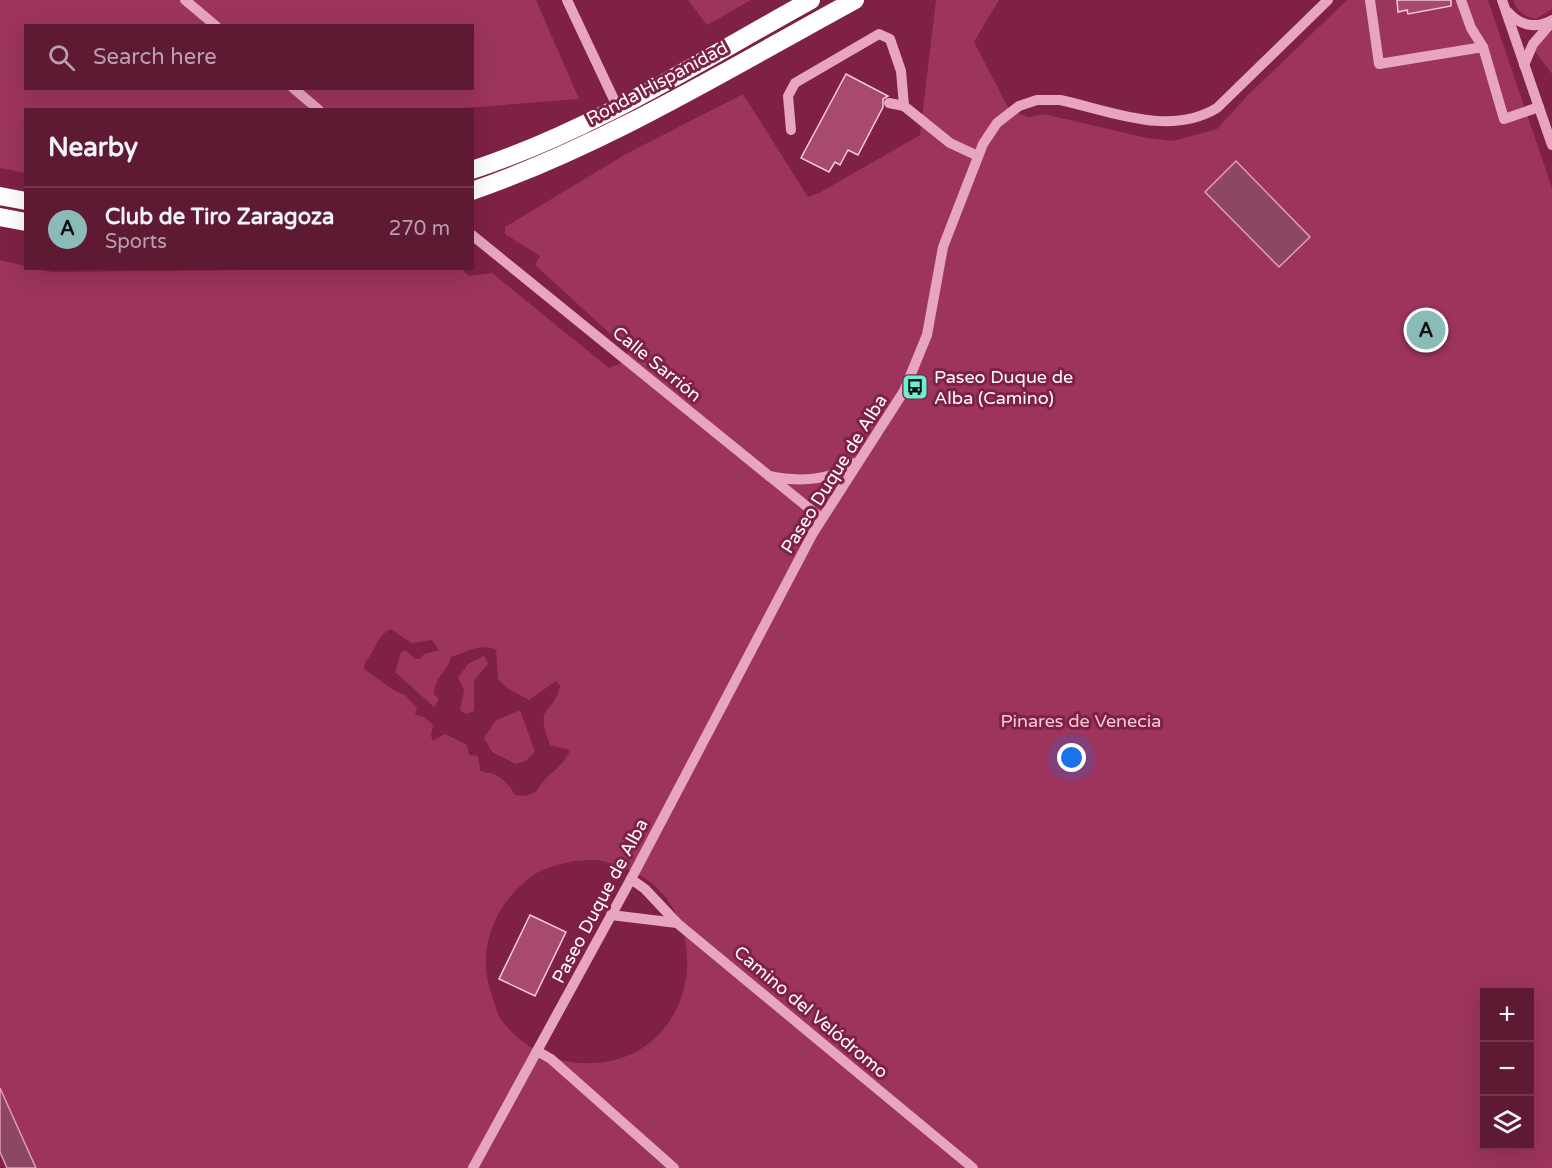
<!DOCTYPE html>
<meta charset="utf-8">
<style>
:root{--surface:#5e1933;--page:#64223b;--text:#f1f3f6;--muted:#b9a0ac;--line:#73384e;--accent:#8bbbb9}
body{margin:0;font-family:"Varela Round",sans-serif;background:var(--page);color:var(--text)}
.controls{position:absolute;right:18px;bottom:18px;display:grid;overflow:hidden;border-radius:0px;box-shadow:0 6px 24px #0002}
.controls button{width:54px;height:54px;display:grid;place-items:center;padding:0;border:0;border-bottom:2px solid var(--line);background:var(--surface);color:var(--text);font:30px sans-serif}
.you{position:absolute;left:1072px;top:758px;width:21px;height:21px;margin:-15px;border:4px solid #fff;border-radius:50%;background:#1a73e8;box-shadow:0 0 0 9px #1a73e833}
.badge{display:grid;place-items:center;width:39px;height:39px;border-radius:50%;background:var(--accent);color:#111;font-size:20px;font-weight:700}
.pin{position:absolute;translate:-50% -50%;border:3px solid #fff;box-shadow:0 2px 6px #0006}
.list{margin:0;padding:0;list-style:none}
h2{display:flex;justify-content:space-between;align-items:center;height:78px;margin:0;padding:0 24px;font-size:26px}
h2 small{font-size:20px;font-weight:400;color:var(--muted)}
.list li{display:grid;grid-template-columns:39px 1fr auto;gap:18px;align-items:center;box-sizing:border-box;height:84px;padding:0 24px;border-top:2px solid var(--line)}
.list b{display:block;font-size:22px;white-space:nowrap}
.list p{margin:0;font-size:20px;white-space:nowrap;color:var(--muted)}
.list em{font-size:20px;font-style:normal;color:var(--muted)}
.icon{flex:none;width:33px;height:33px;fill:none;stroke:currentColor;stroke-width:2;stroke-linecap:round;stroke-linejoin:round}
.map{position:relative;flex:none;width:1552px;height:1168px;overflow:hidden}
.search{position:absolute;background:var(--surface);box-shadow:0 6px 24px #0002;left:24px;top:24px;width:450px;height:66px;display:flex;align-items:center;gap:15px;box-sizing:border-box;padding:0 21px;border-radius:0px;color:var(--muted);font-size:22px}
.panel{position:absolute;background:var(--surface);box-shadow:0 6px 24px #0002;left:24px;top:108px;width:450px;height:162px;border-radius:0px}
.map>svg:first-child{display:block}
.green{fill:#9c345d;fill-rule:evenodd}
.water{fill:#8c4862;stroke:#e899b9;stroke-width:1.5}
.building{fill:#a74a6e;stroke:#f5c9da;stroke-width:1.5}
.lines{fill:none;stroke-linecap:round;stroke-linejoin:round}
.minor{stroke:#e7a5bf;stroke-width:10}
.highway{stroke:#fff;stroke-width:18}
.labels{text-anchor:middle;dominant-baseline:central;stroke-width:6;stroke-linejoin:round;paint-order:stroke}
.street-label{font-size:18px;fill:#fff;stroke:#7e2144}
.poi-label{font-size:18px;fill:#fff;stroke:#7e2144;text-anchor:start}
.park-label{font-size:18px;fill:#f5c9da;stroke:#7e2144}
</style>
<div class="map">
<svg width="1552" height="1168" viewBox="0 0 1552 1168">
<rect width="100%" height="100%" fill="#7e2144"/>
<g class="green">
<path d="M0,0H536L579,99L439,110H26L25,173L0,168ZM26,26H472V88H26Z"/>
<path d="M688,0H751L707,25Z"/>
<path d="M936,0H999L974,42L1010,111L1029,117L1044,114L1147,138L1173,141L1217,129L1248,95L1347,0H1488L1552,188V1168H36L0,1088V260L25,266L26,268L53,272L460,268L469,276L492,273L609,368L624,362L628,350L535,265L540,256L505,234V227L626,154L743,94L808,197L819,193L920,135ZM391,629L411,643L432,640L439,650L424,654L420,659H415L405,650L401,652L395,672L434,707L439,699L434,694C434,677 448,671 451,657C464,653 484,642 496,650L498,679L507,688L529,700L556,681L560,686C552,719 534,701 550,745L570,750C565,766 545,774 536,792L525,796L515,795C511,787 503,778 494,774C489,772 485,774 480,770L478,756L469,755L467,745L445,734L433,741L431,736L433,725L424,717L415,715L417,708L405,695L395,691L364,669L365,662C376,651 375,637 391,629ZM574,861C583,861 593,859 602,861C730,885 707,1072 579,1063C549,1061 521,1045 502,1021C497,1014 495,1004 492,996C475,950 495,901 535,874C546,867 562,864 574,861ZM1484,992H1530V1146H1484Z"/>
<path d="M1513,0H1552V9L1536,19C1524,17 1517,11 1513,0Z"/>
<path d="M1552,31V74L1532,47Z"/>
<path d="M484,656L488,664L474,680V711L466,714L460,710L464,690L458,678L468,664Z"/>
<path d="M520,710L535,752L526,761L516,764L492,752L484,738L495,721Z"/>
</g>
<g class="water">
<path d="M1236,161L1310,237L1279,267L1205,192Z"/>
<path d="M0,1088L36,1168H7L0,1152Z"/>
</g>
<g class="building">
<path d="M1397,0H1451V6L1408,14L1407,10L1398,12Z"/>
<path d="M846,74L888,96L883,99V107L858,155L848,150L840,165L835,162L829,172L801,158Z"/>
<path d="M530,915L566,932L535,996L499,979Z"/>
</g>
<g class="lines">
<g class="minor">
<path d="M185,0L216,26"/>
<path d="M567,0L617,106"/>
<path d="M1370,0L1379,64L1483,47"/>
<path d="M1461,0L1471,28L1483,47L1504,119L1539,107"/>
<path d="M1502,0L1552,145"/>
<path d="M1508,12C1520,26 1536,29 1552,20"/>
<path d="M1524,65L1533,44L1552,22"/>
<path d="M293,88L319,110"/>
<path d="M889,103L904,106L950,143L978,156"/>
<path d="M791,130L788,96L795,83L879,34L890,39L901,71L904,106"/>
<path d="M472,235L821,518"/>
<path d="M769,476C798,482 830,481 855,463"/>
<path d="M631,879L645,889L677,923L973,1168"/>
<path d="M611,915L677,923"/>
<path d="M537,1051L551,1059L674,1168"/>
<path d="M473,1168L631,879L813,533L904,391L927,335L943,247L983,144L997,123L1019,106L1037,100H1060C1111,111 1169,137 1217,108L1328,0"/>
</g>
<g class="highway">
<path d="M472,170C592,131 702,60 811,0"/>
<path d="M472,191C607,144 730,68 855,0"/>
<path d="M0,196L26,201"/>
<path d="M0,217L26,222"/>
</g>
</g>
<defs>
<g id="bus-square" transform="scale(1.35)"><rect x="-9" y="-9" width="18" height="18" rx="4" fill="#67f3d3" stroke="#7e2144"/><path d="M-5-6H5V4H4V6H2V4H-2V6H-4V4H-5ZM-3.5-4V0h7V-4ZM-3.5 1.2v1.5H-2V1.2ZM2 1.2v1.5H3.5V1.2Z" fill="#111"/></g>
</defs>
<g fill-rule="evenodd">
<use href="#bus-square" x="915" y="387"/>
</g>
<g class="labels">
<g class="street-label">
<text transform="translate(657 83) rotate(-28)">Ronda Hispanidad</text>
<text transform="translate(657 364) rotate(39)">Calle Sarrión</text>
<text transform="translate(834 474) rotate(-58)">Paseo Duque de Alba</text>
<text transform="translate(600 901) rotate(-62)">Paseo Duque de Alba</text>
<text transform="translate(811 1012) rotate(40)">Camino del Velódromo</text>
</g>
<g class="poi-label">
<text x="934" y="377">Paseo Duque de<tspan x="934" dy="21">Alba (Camino)</tspan></text>
</g>
<g class="park-label">
<text x="1081" y="721">Pinares de Venecia</text>
</g>
</g>
</svg>
<div class="controls">
<button>+</button>
<button>−</button>
<button><svg class="icon" aria-label="layers" viewBox="0 0 24 24"><path d="M12 4l9 5-9 5-9-5zM3 14l9 5 9-5"/></svg></button>
</div>
<div class="you"></div>
<div class="pin badge" style="left:1426px;top:330px">A</div>
<div class="search"><svg class="icon" aria-label="search" viewBox="0 0 24 24"><circle cx="10" cy="10" r="6"/><path d="M15 15l6 6"/></svg>Search here</div>
<section class="panel">
<h2>Nearby<small></small></h2>
<ul class="list">
<li><span class="badge">A</span><div><b>Club de Tiro Zaragoza</b><p>Sports</p></div><em>270 m</em></li>
</ul>
</section>
</div>
